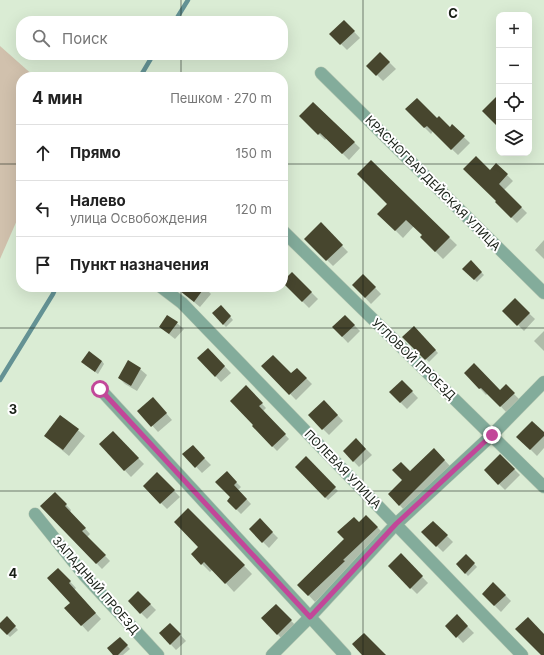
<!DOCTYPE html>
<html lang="ru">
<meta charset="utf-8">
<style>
:root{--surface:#fff;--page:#f6f6f6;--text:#222;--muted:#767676;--line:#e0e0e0}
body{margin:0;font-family:Inter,sans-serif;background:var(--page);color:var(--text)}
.controls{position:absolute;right:12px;top:12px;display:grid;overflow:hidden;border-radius:8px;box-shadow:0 4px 16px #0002}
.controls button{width:36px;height:36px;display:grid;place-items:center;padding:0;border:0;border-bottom:1px solid var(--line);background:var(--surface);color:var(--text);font:20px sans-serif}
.stop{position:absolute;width:12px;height:12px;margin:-9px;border:3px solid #c24799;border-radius:50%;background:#fff}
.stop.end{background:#c24799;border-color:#fff;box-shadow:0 1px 4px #0008}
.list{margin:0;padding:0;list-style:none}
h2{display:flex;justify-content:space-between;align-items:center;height:52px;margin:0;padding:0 16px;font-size:17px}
h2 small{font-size:13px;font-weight:400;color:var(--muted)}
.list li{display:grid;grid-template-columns:26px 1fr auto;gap:12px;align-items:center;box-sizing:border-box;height:56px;padding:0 16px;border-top:1px solid var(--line)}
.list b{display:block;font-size:15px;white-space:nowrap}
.list p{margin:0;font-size:13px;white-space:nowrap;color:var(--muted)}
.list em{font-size:13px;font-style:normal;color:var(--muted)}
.icon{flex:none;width:22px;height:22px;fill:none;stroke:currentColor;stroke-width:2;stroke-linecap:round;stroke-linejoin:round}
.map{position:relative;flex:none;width:544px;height:655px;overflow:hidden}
.search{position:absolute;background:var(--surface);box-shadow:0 4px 16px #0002;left:16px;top:16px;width:272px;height:44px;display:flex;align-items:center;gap:10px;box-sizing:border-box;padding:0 14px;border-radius:16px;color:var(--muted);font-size:15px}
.panel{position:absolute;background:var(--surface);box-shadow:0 4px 16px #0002;left:16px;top:72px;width:272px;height:220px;border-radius:16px}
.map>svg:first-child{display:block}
.green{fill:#d1c1ad}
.shadow{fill:#0003}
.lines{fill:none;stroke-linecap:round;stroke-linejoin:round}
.stream{stroke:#649294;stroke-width:4.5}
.building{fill:#47462e}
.minor-casing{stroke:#b7c7b2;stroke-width:13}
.minor{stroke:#83ac9b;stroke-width:12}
.route{stroke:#c24799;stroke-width:5}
.grid{fill:none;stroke:#181f16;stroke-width:1;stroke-opacity:0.55}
.labels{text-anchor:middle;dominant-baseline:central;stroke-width:4;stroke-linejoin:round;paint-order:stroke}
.street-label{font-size:12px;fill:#181f16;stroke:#fff}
.grid-label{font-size:13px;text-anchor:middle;font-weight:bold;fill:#181f16;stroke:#fff;stroke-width:4;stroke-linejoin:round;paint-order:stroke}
</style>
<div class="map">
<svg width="544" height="655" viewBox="0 0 544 655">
<rect width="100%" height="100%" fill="#daecd4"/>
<path class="green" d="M0,46L35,77H21V211L0,259Z"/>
<g class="shadow">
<path d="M344,21L360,38L347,50L331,34Z"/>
<path d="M380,53L396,69L383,81L368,66Z"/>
<path d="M313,103L360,148L349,160L327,138L325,140L300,116Z"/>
<path d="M406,109L437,119L450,128L452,126L470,143L458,155L433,131L431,134Z"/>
<path d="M371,162L457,245L443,259L421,237L423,235L414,226L403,238L379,214L388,204Z"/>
<path d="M496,164L513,181L504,190L527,213L517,223L496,202L497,201L490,171Z"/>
<path d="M321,224L348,252L333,266L306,239Z"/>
<path d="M544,240V259L535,250Z"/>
<path d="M471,262L484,275L477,282L464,269Z"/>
<path d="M292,273L318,299L309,308L283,282Z"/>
<path d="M363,275L381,294L371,304L353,285Z"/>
<path d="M186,287H204L211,294L200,307L182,292Z"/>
<path d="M515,300L535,319L524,331L504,311Z"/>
<path d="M221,306L233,320L226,327L213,313Z"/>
<path d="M168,316L184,329L175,339L160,327Z"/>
<path d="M345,316L360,331L348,343L333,327Z"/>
<path d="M414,327L438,353L429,362L403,337Z"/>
<path d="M544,331V351L534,341Z"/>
<path d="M208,349L231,373L221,382L199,358Z"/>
<path d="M102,361L104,364L98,374L85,365Z"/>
<path d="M263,366L291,375L297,369L312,384L296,400Z"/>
<path d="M140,369L147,375L137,391L125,384L119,378Z"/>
<path d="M465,373L500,391L506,386L520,400L507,413L488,393L486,395Z"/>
<path d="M402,381L418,398L407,409L390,392Z"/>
<path d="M246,387L266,408L263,411L289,439L277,451L253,426Z"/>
<path d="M324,401L343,421L329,435L309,415Z"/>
<path d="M159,405L172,420L158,432L139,411Z"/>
<path d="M61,416L85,436L69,456L45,436Z"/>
<path d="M113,433L144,464L131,477L100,444Z"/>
<path d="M544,434V448L537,456L518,437Z"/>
<path d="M356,439L372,455L359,467L344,451Z"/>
<path d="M192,446L211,465L202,473L184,454Z"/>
<path d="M434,449L450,466L405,511L389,494Z"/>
<path d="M500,455L520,475L505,490L485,470Z"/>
<path d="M306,458L338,491L328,500L296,467Z"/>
<path d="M157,473L180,497L167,509L144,486Z"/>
<path d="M227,473L241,487L238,490L251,504L241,514L228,501L231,497Z"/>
<path d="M55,493L71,510L70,512L90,534L87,537L110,561L102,569L41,506Z"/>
<path d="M366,516L383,533L350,568L315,602L299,585L346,539Z"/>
<path d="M260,520L278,538L269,548L250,529Z"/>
<path d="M433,522L453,542L443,552L423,532Z"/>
<path d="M222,543L252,574L234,592L213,569L210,572L192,554Z"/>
<path d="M401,555L428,583L417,594L389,566Z"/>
<path d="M466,555L477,567L468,576L457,564Z"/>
<path d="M64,575L76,588L74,590L101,619L88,632L66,608L71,603Z"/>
<path d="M493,583L511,601L501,612L483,594Z"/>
<path d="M138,592L156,610L147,619L129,601Z"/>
<path d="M276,605L297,627L283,640L262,618Z"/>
<path d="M457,616L474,633L463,643L447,626Z"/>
<path d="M7,618L18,630L10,637L0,627V624Z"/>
<path d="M170,624L186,641L176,650L160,633Z"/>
<path d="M120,638L130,649L123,655H115Z"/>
</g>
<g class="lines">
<g class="stream">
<path d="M175,21L188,0"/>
<path d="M140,77L153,55"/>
<path d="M0,380L53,294L56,287"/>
</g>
</g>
<g class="building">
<path d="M344,20L355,31L340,45L329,34Z"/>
<path d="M380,52L390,62L376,76L366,66Z"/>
<path d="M499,94V128L482,111Z"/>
<path d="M417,98L437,118L439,116L450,127L452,124L465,136L451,150L427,126L424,128L405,109Z"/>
<path d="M313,102L355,142L342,154L320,133L318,135L299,116Z"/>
<path d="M476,156L490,170L496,163L508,174L499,184L522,207L511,218L495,202L496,201L463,169Z"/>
<path d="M371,160L450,237L435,252L420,237L422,235L406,220L395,231L377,214L387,204L357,174Z"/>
<path d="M321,222L343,245L326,261L304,239Z"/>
<path d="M471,260L482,272L474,280L462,269Z"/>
<path d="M292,272L312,292L302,302L283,283V281Z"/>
<path d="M363,274L376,287L365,298L352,285Z"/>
<path d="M175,287H205L194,302Z"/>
<path d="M515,298L530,313L517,326L502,311Z"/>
<path d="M221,305L231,316L223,325L212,313Z"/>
<path d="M167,315L178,322L169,334L159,327Z"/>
<path d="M345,315L355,325L342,337L332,327Z"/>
<path d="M414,326L436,350L425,360L402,337Z"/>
<path d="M208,348L225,366L215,377L197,358Z"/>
<path d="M89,351L102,361L95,372L81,362Z"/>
<path d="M273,355L291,373L297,368L307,378L289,395L261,366Z"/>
<path d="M128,360L141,368L131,386L118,378Z"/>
<path d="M474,363L500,390L506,384L515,393L500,407L481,388L479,389L464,373Z"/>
<path d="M402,380L413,391L400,403L389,392Z"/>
<path d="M246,385L263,403L259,406L286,434L272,447L252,426L253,425L230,401Z"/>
<path d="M153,397L167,413L151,427L137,411Z"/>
<path d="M324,400L338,415L322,430L308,415Z"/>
<path d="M60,415L79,429L63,450L44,436Z"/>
<path d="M532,421L544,432V436L530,450L516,437Z"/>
<path d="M113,431L139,458L124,471L99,444Z"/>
<path d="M356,438L366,449L353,462L343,451Z"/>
<path d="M193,445L205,458L195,468L182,454Z"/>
<path d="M434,448L445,460L399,506L388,494L402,480L392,470L401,462L410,471Z"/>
<path d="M500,454L515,469L498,485L484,470Z"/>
<path d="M306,456L336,487L325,498L295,467Z"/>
<path d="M227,471L237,482L234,485L247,499L236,510L227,501L230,497L215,482Z"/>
<path d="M157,472L175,490L160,504L143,486Z"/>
<path d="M55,492L67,504L65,506L86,528L82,531L106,555L96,564L40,506Z"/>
<path d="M188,508L245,565L225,584L204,562L201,565L191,554L198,547L174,522Z"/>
<path d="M366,515L378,527L343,560L345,561L308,596L297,585L344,539L337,532L354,517L359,522Z"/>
<path d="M260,518L273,532L262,543L249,529Z"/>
<path d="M433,521L448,535L436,547L421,532Z"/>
<path d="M401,553L423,576L410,589L388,566Z"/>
<path d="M466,554L475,563L465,574L456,564Z"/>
<path d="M58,568L71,581L69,583L96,613L81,626L64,608L70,603L47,578Z"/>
<path d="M493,582L506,595L494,606L482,594Z"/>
<path d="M138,591L151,604L140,614L128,601Z"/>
<path d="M276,604L292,620L277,635L261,618Z"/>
<path d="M457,614L468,626L456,638L445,626Z"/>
<path d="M7,616L16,626L7,635L0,628V623Z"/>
<path d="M528,617L544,634V655H541L515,629Z"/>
<path d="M170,623L181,634L170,645L159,633Z"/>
<path d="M364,633L386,655H362L352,644Z"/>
<path d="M120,637L128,645L118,655H113L107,648Z"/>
</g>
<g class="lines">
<g class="minor-casing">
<g id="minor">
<path d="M321,73L544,293"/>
<path d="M283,231L544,487"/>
<path d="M161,287L182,303L522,655"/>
<path d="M100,389L345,655"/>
<path d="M35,514L84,575L158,655"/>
<path d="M272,655L310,617L396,524L492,435L544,382"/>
</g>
</g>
<use href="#minor" class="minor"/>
</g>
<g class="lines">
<path class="route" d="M100,389L310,617L396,524L492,435"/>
</g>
<path class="grid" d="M181,0V21M363,0V655M181,55V77M0,164H21M283,164H544M181,287V655M0,328H544M0,491H544"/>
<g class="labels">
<g class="street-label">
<text transform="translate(433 183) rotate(45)">КРАСНОГВАРДЕЙСКАЯ УЛИЦА</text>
<text transform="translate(414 359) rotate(44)">УГЛОВОЙ ПРОЕЗД</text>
<text transform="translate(343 469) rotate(46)">ПОЛЕВАЯ УЛИЦА</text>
<text transform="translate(96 585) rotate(49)">ЗАПАДНЫЙ ПРОЕЗД</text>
</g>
</g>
<g class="grid-label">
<text x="453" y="18">C</text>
<text x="13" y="414">3</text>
<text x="13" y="578">4</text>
</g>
</svg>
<div class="controls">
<button>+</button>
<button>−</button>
<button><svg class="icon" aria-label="locate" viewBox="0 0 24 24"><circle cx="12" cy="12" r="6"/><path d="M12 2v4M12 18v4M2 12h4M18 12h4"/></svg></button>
<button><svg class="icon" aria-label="layers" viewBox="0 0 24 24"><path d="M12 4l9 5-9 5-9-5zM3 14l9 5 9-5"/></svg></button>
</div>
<div class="stop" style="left:100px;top:389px"></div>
<div class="stop end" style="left:492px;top:435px"></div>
<div class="search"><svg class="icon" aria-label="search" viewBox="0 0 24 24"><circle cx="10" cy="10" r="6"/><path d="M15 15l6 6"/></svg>Поиск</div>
<section class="panel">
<h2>4 мин<small>Пешком · 270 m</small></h2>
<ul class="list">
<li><svg class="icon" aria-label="ahead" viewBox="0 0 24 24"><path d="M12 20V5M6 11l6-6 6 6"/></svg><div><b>Прямо</b></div><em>150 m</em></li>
<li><svg class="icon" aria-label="left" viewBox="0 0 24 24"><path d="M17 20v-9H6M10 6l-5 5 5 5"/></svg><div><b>Налево</b><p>улица Освобождения</p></div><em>120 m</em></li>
<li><svg class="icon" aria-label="arrive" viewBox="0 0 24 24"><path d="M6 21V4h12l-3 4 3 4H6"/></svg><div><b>Пункт назначения</b></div></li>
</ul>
</section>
</div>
